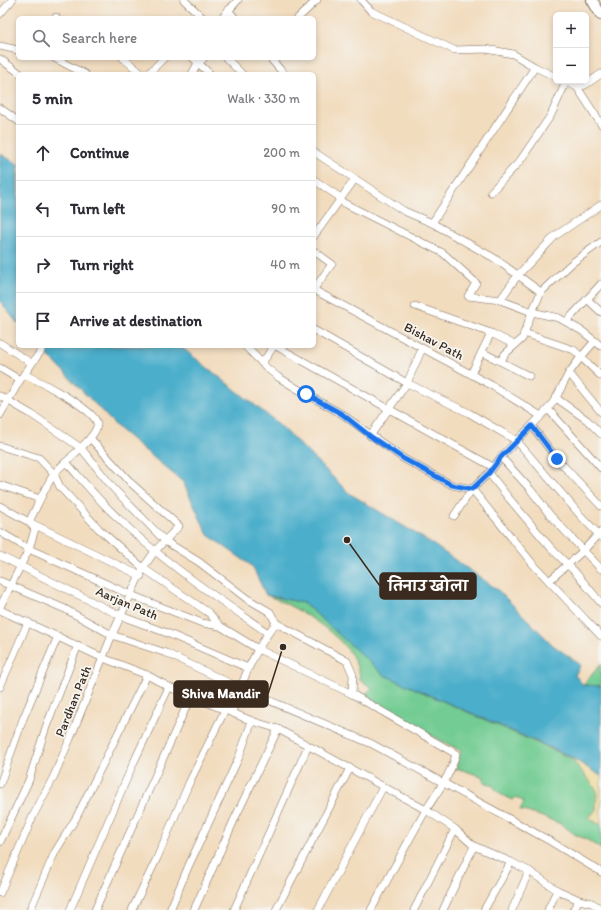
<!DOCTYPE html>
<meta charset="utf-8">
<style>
:root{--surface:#fff;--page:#f7f7f7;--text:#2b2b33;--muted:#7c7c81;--line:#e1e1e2}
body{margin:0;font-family:Itim,"Playpen Sans Deva",sans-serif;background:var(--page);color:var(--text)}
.controls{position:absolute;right:12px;top:12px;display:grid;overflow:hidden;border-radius:6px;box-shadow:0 2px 6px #0003}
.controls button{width:36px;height:36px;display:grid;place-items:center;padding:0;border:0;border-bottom:1px solid var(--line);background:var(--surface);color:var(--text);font:20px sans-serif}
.stop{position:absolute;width:12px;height:12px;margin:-9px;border:3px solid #1a73e8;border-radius:50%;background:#fff}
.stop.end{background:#1a73e8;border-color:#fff;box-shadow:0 1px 4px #0008}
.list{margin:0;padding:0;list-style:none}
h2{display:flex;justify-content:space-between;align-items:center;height:52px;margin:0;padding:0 16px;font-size:17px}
h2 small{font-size:13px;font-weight:400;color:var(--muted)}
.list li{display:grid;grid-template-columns:26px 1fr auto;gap:12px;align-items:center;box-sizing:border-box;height:56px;padding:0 16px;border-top:1px solid var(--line)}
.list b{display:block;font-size:15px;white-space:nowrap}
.list em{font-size:13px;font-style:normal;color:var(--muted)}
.icon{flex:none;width:22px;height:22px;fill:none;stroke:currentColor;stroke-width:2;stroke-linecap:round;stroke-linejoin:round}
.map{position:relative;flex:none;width:601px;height:910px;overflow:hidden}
.search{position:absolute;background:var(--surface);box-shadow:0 2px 6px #0003;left:16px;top:16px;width:300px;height:44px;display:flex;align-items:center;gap:10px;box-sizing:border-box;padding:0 14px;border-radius:6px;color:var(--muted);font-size:15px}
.panel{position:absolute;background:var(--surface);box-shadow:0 2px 6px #0003;left:16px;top:72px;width:300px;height:276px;border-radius:6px}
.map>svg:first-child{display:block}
.green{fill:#73cc93;stroke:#577b58}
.sand{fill:#eeda9e;stroke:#94825e}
.water{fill:#4caecb;stroke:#446c74}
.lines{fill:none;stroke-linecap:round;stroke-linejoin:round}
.street-casing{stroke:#7b6856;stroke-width:8}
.secondary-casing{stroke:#7b6856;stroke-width:12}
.street{stroke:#fff;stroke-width:7}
.secondary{stroke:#fff;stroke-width:10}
.route{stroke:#1a73e8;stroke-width:5}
.labels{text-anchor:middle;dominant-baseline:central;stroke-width:3.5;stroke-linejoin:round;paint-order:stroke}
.street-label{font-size:13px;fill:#3b2a1e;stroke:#f6f6f2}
.leader{fill:none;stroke:#3b2a1e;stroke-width:1.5}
.callout-dot{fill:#3b2a1e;stroke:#f6f6f2;stroke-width:1.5}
.callout{fill:#3b2a1e;stroke:#3b2a1e;stroke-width:1.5}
.callout-label{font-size:14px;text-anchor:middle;font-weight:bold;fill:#fff}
</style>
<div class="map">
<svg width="601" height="910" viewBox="0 0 601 910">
<rect width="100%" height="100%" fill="#f6f6f2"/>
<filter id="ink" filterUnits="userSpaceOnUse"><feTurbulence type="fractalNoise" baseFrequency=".025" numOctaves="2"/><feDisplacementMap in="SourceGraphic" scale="8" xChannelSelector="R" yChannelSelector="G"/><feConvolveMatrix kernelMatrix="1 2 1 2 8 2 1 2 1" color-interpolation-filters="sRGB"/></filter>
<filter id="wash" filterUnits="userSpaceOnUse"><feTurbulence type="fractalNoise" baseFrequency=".012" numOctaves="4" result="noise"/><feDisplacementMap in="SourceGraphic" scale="16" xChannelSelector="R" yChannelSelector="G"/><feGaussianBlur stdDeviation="0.9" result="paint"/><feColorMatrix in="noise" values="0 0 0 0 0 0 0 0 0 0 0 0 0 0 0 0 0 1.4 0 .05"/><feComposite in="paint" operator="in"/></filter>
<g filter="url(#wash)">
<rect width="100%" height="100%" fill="#f2dcbe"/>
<g class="green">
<path d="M266,595L304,603L384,675L571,758L597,790L596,810L589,818L601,825V849L586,839L576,835L561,824L540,816L520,810L524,802L516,797L513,800L500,794L493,786L483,781L484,777L456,768L461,751L401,720L361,698L372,688L359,679L360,675C357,667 354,657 348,650C329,626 294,606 266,595Z"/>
<path d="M601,664V686L583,685Z"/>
</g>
<path class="sand" d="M534,741L569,756L601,776V825L589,818L596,810L597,790L571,758Z"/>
<g class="water">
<path d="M0,154L18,164V324L0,301Z"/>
<path d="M39,346H180L280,425L349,493L428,541L498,590L553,645L581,665L575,675L583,685L601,686V776L569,756L384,675L304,603L266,595L252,566L208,535L183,482L118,428Z"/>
</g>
</g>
<g filter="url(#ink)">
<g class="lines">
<g class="street-casing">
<g id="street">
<path d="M184,0L203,18"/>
<path d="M361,0L371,11L454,50L486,49L513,54L535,67"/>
<path d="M228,10L235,18"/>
<path d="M0,14L12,0"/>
<path d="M56,17V18"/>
<path d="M222,18L238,0"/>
<path d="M298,18L317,0"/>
<path d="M0,46L18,50"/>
<path d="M54,58L85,74"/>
<path d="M123,58L142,74"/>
<path d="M193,58L210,74"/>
<path d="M226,58L242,74"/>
<path d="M270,58L284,74"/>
<path d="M0,59L21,74"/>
<path d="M148,74L164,58"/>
<path d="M192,74L198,63L204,58"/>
<path d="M565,81L577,87L585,85L601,74"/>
<path d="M577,87L601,124"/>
<path d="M0,108L18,121"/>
<path d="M314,152L404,211L432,223L494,258L541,292"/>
<path d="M314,180L341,198"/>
<path d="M491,192L520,161L551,115L566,82"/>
<path d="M340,201L443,253L476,283L468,296L500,300L532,312L559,318L582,331L601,346"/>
<path d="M432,223L535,67L556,77"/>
<path d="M314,236L355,179"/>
<path d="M314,251L332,264L314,289"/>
<path d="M314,290L491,385L541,416"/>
<path d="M587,299L601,312"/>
<path d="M500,300L518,275L555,236L601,205"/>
<path d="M415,306L491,333"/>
<path d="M567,321L601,284"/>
<path d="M314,330L407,383L469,413L517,441L580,515L601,537"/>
<path d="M524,333L574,350L581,357L595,341"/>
<path d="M0,343L31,363"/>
<path d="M245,346L268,369L278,377L306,394L342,414L404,459L452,485L472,489L532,563L601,636"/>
<path d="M276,346L493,467"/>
<path d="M482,352L529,376"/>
<path d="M501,361L505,354L522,339L532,312L541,292L572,263L601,242"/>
<path d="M262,363L274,346"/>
<path d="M0,368L20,380"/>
<path d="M569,373L601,412"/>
<path d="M471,374L491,333L515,345"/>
<path d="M0,396L31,414L81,448L114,489L165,541L199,562L246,598L270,612L276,623L347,661L353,675L352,694"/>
<path d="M556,398L587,420L601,434"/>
<path d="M548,409L601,468"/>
<path d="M0,415L20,380L41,351"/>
<path d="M532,426L557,459L601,506"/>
<path d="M370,436L407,383L422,349"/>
<path d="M0,446L39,458L54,474L60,487L99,529L143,568L209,613L220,626"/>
<path d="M501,457L530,489L550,515L601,569"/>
<path d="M66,462C83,481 99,501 118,518C163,562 216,597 268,633"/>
<path d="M489,473L507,496L551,548L575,572L601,603"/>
<path d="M0,485L40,499"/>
<path d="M0,506L29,522L141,576"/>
<path d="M454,516L472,489L489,473L501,457L548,409L556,398L569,373L581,357L601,376"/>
<path d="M0,532L29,549L131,595L202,623L220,626L258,649L352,694L456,754C451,775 437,792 426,810C407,843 389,877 371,910"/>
<path d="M0,556L121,616L167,633L248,668"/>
<path d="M0,581L65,609L112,635L166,653L240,688L372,744L550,841L601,872"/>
<path d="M549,581L584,550L601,531"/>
<path d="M0,607L29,549L35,529L29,522C36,509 46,484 55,473C59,467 67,462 72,456C79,450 99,432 97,423C93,408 39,381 24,374"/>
<path d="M0,610L103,658L147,675L169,687L252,721L278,729L426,810L455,829L474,846L511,862L529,871L557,890L579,900L592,903L601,909"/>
<path d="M0,687L28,622"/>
<path d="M232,712C243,679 254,650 276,623"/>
<path d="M0,784L23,719L58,636"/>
<path d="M0,842L29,780L46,727L78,645"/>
<path d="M0,893L33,816L53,778L70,739L112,635L143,568L155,551L179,526L132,484L90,438"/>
<path d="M30,910L55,852L76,818L147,675"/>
<path d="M70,910L133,764L169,687"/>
<path d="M95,910L191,696"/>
<path d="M132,910L157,858L190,781L225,710"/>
<path d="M170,910L189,865L239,757L252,721"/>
<path d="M194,910L235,818L278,729"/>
<path d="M234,910L308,746"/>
<path d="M276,910L350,768"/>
<path d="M318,910L383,787"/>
<path d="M414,910L455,829"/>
<path d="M443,910L474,846"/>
<path d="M484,910L511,862"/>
<path d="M512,910L529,871"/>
<path d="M548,910L557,890"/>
<path d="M573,910L579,900"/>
</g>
</g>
<g class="secondary-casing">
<path id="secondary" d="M592,0L601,15"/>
</g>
<use href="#street" class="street"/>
<use href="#secondary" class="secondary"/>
</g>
</g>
<g class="lines" filter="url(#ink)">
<path class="route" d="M306,394L342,414L370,436L404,459L452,485L472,489L489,473L501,457L532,426L557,459"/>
</g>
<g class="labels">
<g class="street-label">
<text transform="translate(434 341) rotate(28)">Bishav Path</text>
<text transform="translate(127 603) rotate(23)">Aarjan Path</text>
<text transform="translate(73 701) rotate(-68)">Pardhan Path</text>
</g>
</g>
<path class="leader" d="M347 540L380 586M283 647L268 694"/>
<g class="callout-dot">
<circle cx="347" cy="540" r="4"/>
<circle cx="283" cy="647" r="4"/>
</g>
<g class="callout">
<rect x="380" y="573" width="96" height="26" rx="4"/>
<rect x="174" y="681" width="94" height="26" rx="4"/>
</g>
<g class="callout-label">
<text x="428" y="591">तिनाउ खोला</text>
<text x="221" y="698">Shiva Mandir</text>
</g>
</svg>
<div class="controls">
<button>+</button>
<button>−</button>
</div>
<div class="stop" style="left:306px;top:394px"></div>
<div class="stop end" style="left:557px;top:459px"></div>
<div class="search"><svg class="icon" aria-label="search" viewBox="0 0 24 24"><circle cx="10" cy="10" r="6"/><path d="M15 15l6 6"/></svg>Search here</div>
<section class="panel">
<h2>5 min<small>Walk · 330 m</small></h2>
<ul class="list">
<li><svg class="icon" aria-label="ahead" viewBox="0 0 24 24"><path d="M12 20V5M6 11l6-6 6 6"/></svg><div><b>Continue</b></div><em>200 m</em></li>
<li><svg class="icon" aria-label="left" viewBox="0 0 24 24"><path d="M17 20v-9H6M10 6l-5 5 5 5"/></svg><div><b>Turn left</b></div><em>90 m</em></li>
<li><svg class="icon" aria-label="right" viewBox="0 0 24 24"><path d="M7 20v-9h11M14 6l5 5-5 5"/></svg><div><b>Turn right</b></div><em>40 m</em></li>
<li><svg class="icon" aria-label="arrive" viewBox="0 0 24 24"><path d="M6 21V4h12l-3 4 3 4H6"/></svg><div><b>Arrive at destination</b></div></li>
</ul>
</section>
</div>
